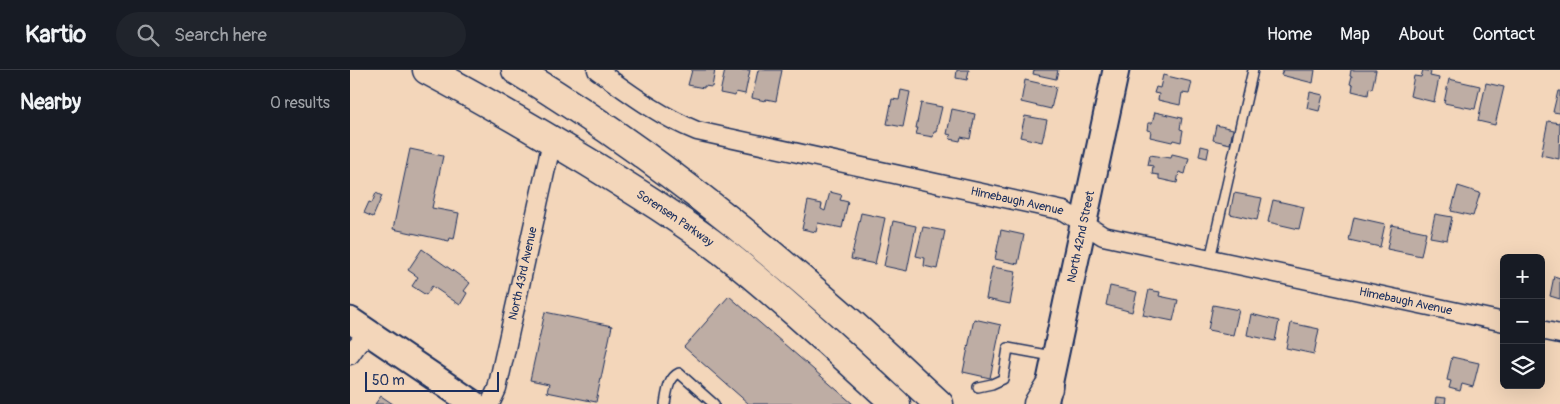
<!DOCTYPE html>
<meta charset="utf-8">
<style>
:root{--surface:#171b24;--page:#20242c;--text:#f1f3f6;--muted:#9ea1a6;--line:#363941}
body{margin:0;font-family:Pangolin,sans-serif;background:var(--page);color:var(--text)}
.controls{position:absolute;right:15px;bottom:15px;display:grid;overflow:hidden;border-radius:8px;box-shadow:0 5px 20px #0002}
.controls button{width:45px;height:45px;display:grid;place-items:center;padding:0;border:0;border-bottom:1px solid var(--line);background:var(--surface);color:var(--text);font:25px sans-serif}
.scale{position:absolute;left:15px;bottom:12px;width:134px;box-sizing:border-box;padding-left:5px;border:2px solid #1b2f5e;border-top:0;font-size:14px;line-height:18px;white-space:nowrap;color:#1b2f5e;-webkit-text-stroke:4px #f3d6ba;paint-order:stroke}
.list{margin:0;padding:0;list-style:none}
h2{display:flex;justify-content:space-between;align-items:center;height:65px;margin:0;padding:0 20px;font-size:21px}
h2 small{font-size:16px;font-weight:400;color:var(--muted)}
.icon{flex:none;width:28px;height:28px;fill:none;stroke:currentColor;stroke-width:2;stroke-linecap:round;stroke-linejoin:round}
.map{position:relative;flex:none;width:1210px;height:334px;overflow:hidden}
header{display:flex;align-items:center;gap:30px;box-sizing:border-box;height:70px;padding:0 25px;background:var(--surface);border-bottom:1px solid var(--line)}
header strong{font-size:24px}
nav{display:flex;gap:28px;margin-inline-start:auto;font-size:18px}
.search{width:350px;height:45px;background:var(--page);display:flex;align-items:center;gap:12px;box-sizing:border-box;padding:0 18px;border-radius:28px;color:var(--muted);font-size:19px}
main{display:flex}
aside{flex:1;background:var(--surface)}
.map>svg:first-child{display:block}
.building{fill:#beada4;stroke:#1b2f5e}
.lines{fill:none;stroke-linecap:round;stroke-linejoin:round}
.lane-casing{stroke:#1b2f5e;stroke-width:12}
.street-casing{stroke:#1b2f5e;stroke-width:21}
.secondary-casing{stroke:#1b2f5e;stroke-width:29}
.primary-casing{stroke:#1b2f5e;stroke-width:31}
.lane{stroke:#f3d6ba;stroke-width:9}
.street{stroke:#f3d6ba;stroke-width:18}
.secondary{stroke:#f3d6ba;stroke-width:25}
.primary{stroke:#f3d6ba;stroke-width:28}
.labels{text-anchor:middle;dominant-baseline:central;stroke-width:4;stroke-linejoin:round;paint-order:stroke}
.street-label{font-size:12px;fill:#1b2f5e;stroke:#f3d6ba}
</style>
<header>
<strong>Kartio</strong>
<div class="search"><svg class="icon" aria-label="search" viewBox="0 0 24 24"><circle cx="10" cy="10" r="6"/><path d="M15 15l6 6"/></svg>Search here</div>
<nav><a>Home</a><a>Map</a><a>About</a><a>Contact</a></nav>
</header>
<main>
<aside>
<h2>Nearby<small>0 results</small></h2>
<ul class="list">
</ul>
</aside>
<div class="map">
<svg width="1210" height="334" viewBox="0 0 1210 334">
<rect width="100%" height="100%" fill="#f3d6ba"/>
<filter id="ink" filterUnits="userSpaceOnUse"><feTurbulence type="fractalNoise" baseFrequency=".02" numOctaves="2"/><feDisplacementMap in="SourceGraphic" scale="10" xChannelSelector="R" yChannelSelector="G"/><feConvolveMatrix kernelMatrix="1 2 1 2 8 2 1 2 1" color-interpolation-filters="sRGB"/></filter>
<g filter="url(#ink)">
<g class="building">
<path d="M342,0H365L362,17L354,16V18L338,15Z"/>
<path d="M375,0H400L395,24L386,22L385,26L370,23Z"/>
<path d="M408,0H432L426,31L416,29L415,31L402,28Z"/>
<path d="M607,0H619L617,10L606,8Z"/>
<path d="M684,0H708L706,9L683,4Z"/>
<path d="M933,0H965L963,13L931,5Z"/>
<path d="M1001,0H1026L1022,19L1019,18L1018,25L1002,21L1003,15L1000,14L1002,6H1000Z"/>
<path d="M1073,0L1081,2L1080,6L1089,8L1084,32L1060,26L1064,6L1071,7Z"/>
<path d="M813,5L842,12L839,24L832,23L830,35L808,30L809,24L804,23L806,17L810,18Z"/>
<path d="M1099,9L1130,16L1125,39L1094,33Z"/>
<path d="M675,10L706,17L701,39L671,32Z"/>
<path d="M1136,13L1154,17L1145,55L1128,51Z"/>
<path d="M551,20L560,22L553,57L537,54L542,29L549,30Z"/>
<path d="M1208,21H1210V43L1203,42Z"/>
<path d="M960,22L973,25L969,41L957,38Z"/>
<path d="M571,33L592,37L586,62H584L583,67L566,64L568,58H566Z"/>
<path d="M602,39L625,44L620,69L611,67L610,71L600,69L601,65L597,64Z"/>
<path d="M805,42L832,48L830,59L833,60L831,72L823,70L822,72L800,67L801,61L797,60L798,53H802Z"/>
<path d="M675,46L697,50L692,72L670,67Z"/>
<path d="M1198,51L1209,53L1210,51L1209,89L1191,85Z"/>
<path d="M866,55L883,59L880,74L863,70Z"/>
<path d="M851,76L859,78L857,88L849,86Z"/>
<path d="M60,79L93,86L82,138L109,143L104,169L100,168L99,171L43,159Z"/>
<path d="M822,84L839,88L835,104L829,102L827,113L809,109V105L802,104L803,96L798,95L800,85L821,88Z"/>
<path d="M1108,116L1130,123L1123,146L1101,141Z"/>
<path d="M480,122L492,125L490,130L498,132L492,158L468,153L466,162L452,159L458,131L472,134L471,139L475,141Z"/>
<path d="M26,123L32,126L23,147L14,143L19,132L22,133Z"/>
<path d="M884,123L912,128L907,150L880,144Z"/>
<path d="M923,130L954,137L949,159L918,152Z"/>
<path d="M511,143L535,148L525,194L501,189Z"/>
<path d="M1085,144L1102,147L1097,170L1080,167Z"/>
<path d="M1004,147L1035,154L1030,177L999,170Z"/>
<path d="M543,151L566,156L557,201L534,196Z"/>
<path d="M1042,155L1076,162L1071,186L1037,179Z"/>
<path d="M573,157L595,161L587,199L574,196L575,188L566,186Z"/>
<path d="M651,160L674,165L668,194L645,189Z"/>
<path d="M72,179L120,213L114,221L117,223L116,225L110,235L82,216L76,225L62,216L68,207L58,200Z"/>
<path d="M642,197L666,201L660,234L636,229Z"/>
<path d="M1204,206L1210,208V229L1200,226Z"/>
<path d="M760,216L787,222L782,242L756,235Z"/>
<path d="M799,220L810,222L809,226L828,230L823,251L793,245Z"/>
<path d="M379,226L503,334H399L334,277Z"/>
<path d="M863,235L889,240L883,265L858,260Z"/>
<path d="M195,242L262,256L246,332L197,322L199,314L180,310Z"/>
<path d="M901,244L929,251L925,271L897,265Z"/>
<path d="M624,249L651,255L640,308L613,302Z"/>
<path d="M941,253L969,259L964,284L936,278Z"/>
<path d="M1102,287L1129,293L1123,317L1112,314L1110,321L1099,318L1101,311L1097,310Z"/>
<path d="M31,326L43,334H25Z"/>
<path d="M1086,327L1096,328L1095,334H1085Z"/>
</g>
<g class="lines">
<g class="lane-casing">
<g id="lane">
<path d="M860,189L903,0"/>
<path d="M628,317L642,314L653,309L658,278L702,286"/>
<path d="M315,334C317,323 318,308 329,303L364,334"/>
</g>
</g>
<g class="street-casing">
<g id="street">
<path id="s1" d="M247,0C279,23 309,46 347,61L714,141L753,166L1154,252"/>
<path d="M1191,260L1210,264"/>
<path d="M0,285L7,275L19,263"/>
<path id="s2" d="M140,334L147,319L202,71"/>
</g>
</g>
<g class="secondary-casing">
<g id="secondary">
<path d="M0,250L124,334"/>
<path id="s3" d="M695,334L766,0"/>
</g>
</g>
<g class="primary-casing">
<g id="primary">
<path id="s4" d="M77,0C132,29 185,60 238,92C285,121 332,150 376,184C435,231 490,283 546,334"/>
<path d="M166,0C279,68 384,150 483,237C519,268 554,302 589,334"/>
<path d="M688,334L698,318"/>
</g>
</g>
<use href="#lane" class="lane"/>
<use href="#street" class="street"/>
<use href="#secondary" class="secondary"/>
<use href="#primary" class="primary"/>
</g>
</g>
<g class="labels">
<g class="street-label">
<text stroke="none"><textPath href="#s1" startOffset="445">Himebaugh Avenue</textPath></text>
<text stroke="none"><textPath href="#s4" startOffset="289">Sorensen Parkway</textPath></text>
<text stroke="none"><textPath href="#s3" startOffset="171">North 42nd Street</textPath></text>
<text stroke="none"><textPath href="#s2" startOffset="135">North 43rd Avenue</textPath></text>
<text stroke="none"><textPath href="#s1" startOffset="849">Himebaugh Avenue</textPath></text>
</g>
</g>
</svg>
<div class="controls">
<button>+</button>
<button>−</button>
<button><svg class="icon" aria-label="layers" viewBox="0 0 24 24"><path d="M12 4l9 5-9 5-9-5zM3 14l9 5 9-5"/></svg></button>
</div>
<div class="scale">50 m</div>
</div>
</main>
